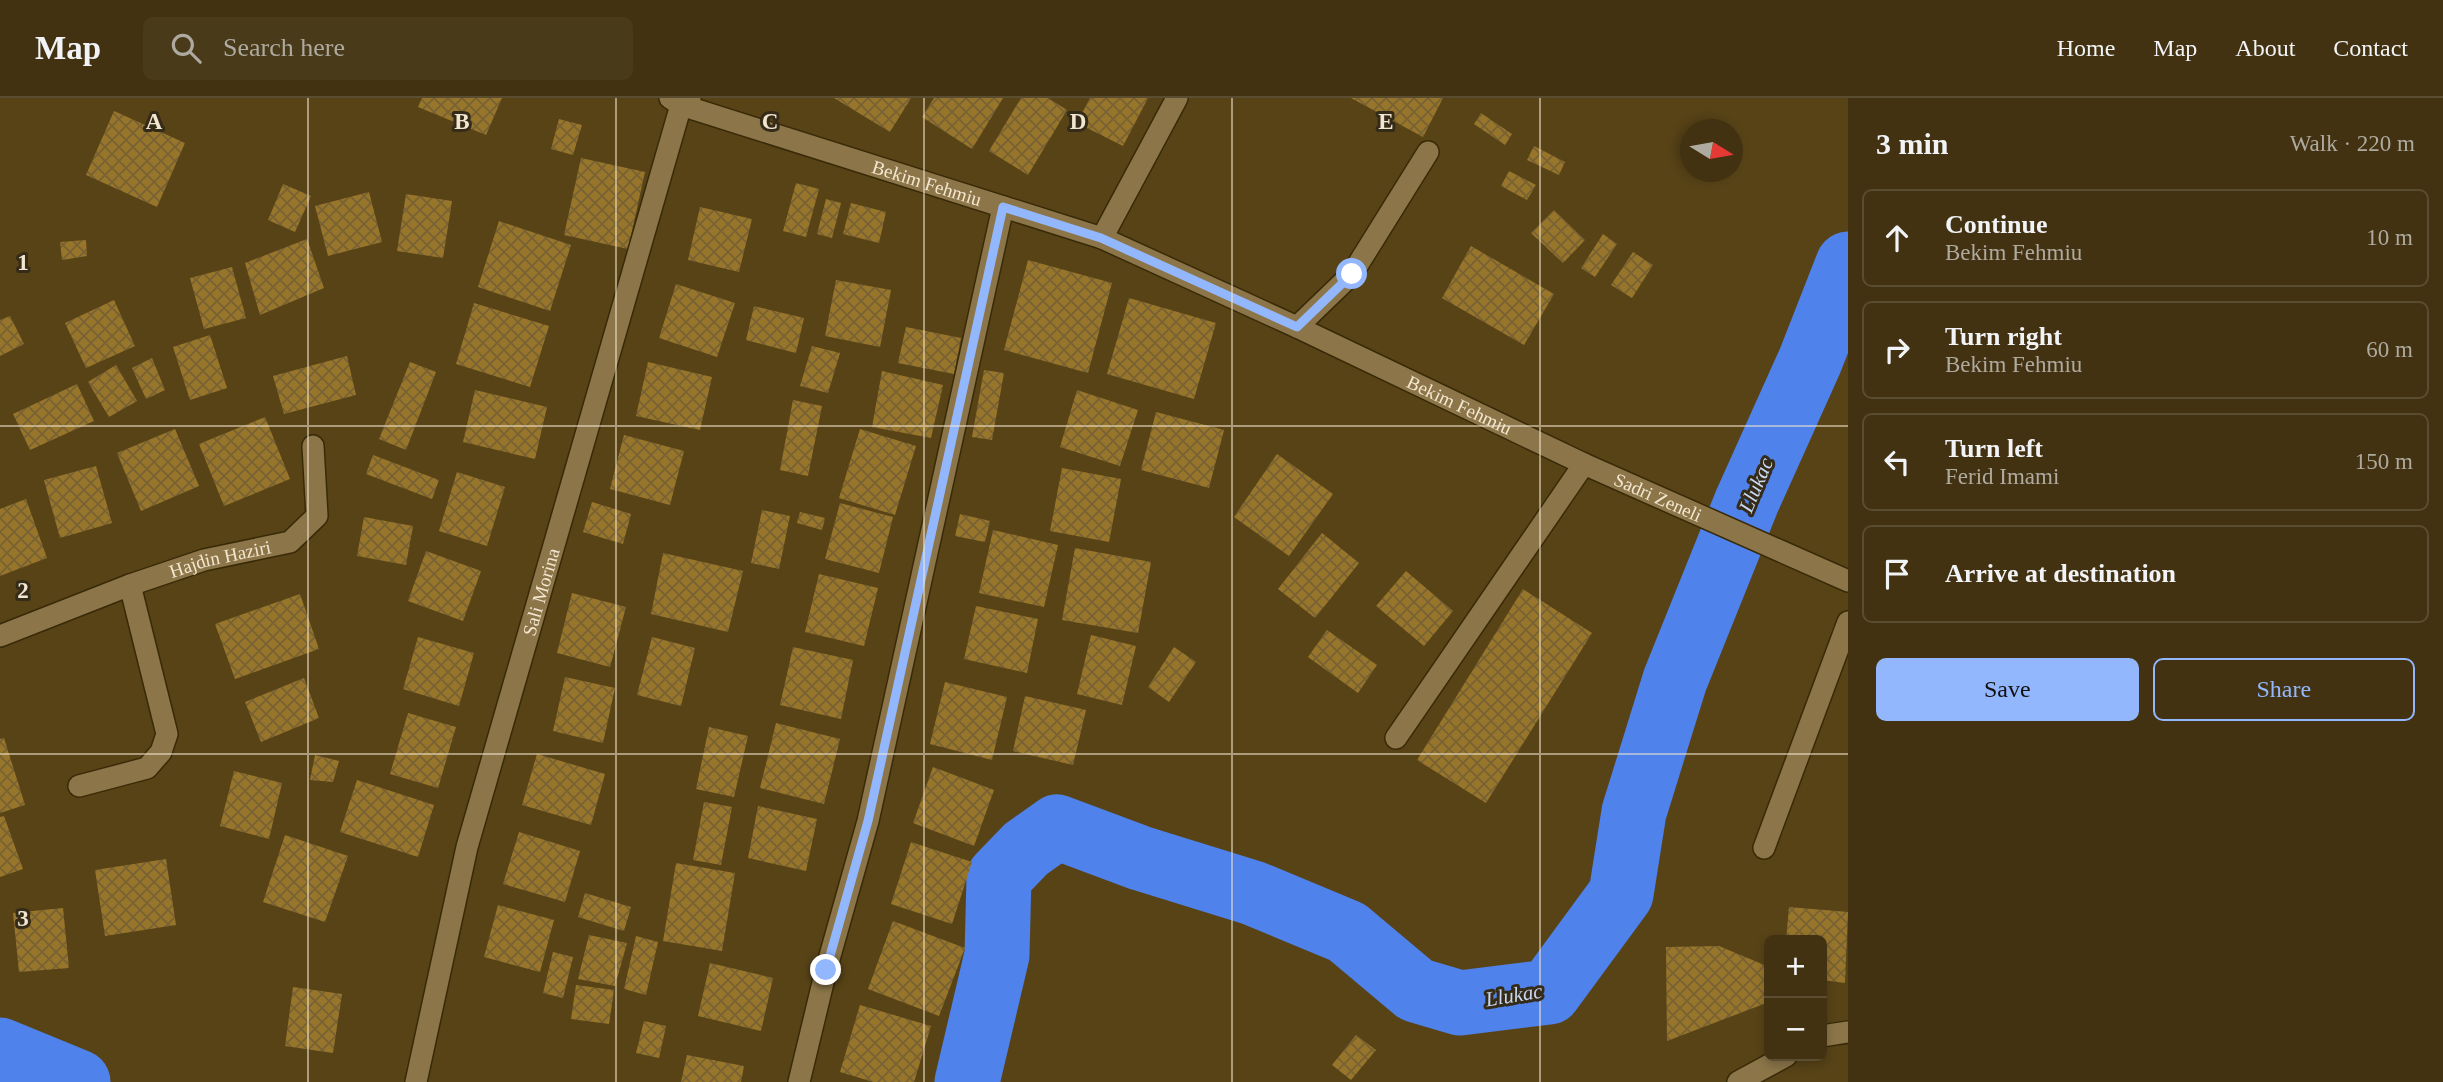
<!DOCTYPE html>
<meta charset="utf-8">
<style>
:root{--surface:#423211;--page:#493a1a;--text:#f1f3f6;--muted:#aeaa9f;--line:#5a4d31;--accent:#93b7fd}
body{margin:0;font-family:"Times New Roman",serif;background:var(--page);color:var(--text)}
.controls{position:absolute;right:21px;bottom:21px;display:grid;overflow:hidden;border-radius:10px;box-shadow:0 4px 10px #0003}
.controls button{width:63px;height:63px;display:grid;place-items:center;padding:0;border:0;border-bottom:2px solid var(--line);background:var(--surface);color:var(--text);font:35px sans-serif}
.compass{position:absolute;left:1680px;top:21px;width:63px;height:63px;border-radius:50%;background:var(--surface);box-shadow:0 4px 10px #0003;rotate:101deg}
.stop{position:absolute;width:21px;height:21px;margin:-16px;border:5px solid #93b7fd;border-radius:50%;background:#fff}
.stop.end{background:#93b7fd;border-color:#fff;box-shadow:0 2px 7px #0008}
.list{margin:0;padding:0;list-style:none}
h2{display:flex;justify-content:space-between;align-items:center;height:91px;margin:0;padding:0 28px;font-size:30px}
h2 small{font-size:23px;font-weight:400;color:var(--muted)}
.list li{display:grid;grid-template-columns:46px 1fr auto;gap:21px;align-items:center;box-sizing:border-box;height:98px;margin:0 14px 14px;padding:0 14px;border:2px solid var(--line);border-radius:10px}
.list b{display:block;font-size:26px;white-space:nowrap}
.list p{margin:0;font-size:23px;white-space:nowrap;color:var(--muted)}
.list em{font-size:23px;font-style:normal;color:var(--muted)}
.actions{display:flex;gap:14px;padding:21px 28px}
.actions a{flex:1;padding:16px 0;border:2px solid var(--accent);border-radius:10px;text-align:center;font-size:24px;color:var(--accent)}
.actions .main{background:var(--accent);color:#111}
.icon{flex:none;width:38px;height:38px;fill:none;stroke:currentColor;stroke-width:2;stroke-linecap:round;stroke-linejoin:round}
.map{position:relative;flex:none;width:1848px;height:984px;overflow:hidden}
header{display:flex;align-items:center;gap:42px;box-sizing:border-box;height:98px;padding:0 35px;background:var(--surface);border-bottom:2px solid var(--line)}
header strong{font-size:33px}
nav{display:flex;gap:38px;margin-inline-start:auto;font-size:24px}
.search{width:490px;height:63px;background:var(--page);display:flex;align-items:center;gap:18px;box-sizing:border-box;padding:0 24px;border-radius:10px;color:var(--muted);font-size:26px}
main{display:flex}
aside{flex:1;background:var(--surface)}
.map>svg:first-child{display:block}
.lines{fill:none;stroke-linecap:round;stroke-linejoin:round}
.river{stroke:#4f82ea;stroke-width:65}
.building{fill:url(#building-cross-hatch)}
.minor-casing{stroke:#392a07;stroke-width:24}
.minor{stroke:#8b7549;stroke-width:21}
.route{stroke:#93b7fd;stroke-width:9}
.grid{fill:none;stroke:#f3e6cf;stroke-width:2;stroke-opacity:0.55}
.labels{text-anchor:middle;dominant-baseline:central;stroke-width:6;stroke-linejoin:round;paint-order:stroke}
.street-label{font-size:19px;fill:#f3e6cf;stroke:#352b19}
.water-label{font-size:21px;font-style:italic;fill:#c9d7f1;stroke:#352b19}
.grid-label{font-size:23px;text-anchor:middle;font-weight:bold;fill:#f3e6cf;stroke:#352b19;stroke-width:6;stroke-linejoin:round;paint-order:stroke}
</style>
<header>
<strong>Map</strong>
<div class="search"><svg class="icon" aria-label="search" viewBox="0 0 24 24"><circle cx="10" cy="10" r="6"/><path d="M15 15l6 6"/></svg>Search here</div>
<nav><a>Home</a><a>Map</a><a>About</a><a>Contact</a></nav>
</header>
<main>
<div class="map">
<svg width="1848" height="984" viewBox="0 0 1848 984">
<defs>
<pattern id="building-cross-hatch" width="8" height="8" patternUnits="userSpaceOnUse" patternTransform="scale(1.75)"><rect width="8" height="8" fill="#97752b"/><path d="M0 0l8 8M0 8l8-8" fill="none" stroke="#786233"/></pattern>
</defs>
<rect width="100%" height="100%" fill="#584317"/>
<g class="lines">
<g class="river">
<path d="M0,952L78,984"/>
<path d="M967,984L997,857L999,779L1026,751L1057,729L1140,760L1253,795L1347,834L1416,892L1460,905L1549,894L1621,796L1634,714L1675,582L1747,403L1810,263L1848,166"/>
</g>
</g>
<g class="building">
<path d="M422,0H502L486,37L418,9Z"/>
<path d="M834,0H911L890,34Z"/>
<path d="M934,0H1003L972,51L922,19Z"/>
<path d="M1021,0H1048L1067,12L1028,77L989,53Z"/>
<path d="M1090,0H1148L1123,48L1077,25Z"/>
<path d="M1351,0H1443L1423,39Z"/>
<path d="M114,13L185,45L157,109L86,77Z"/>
<path d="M1481,15L1512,36L1505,47L1474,26Z"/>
<path d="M559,21L582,27L573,57L551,51Z"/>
<path d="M1534,48L1565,64L1559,77L1527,62Z"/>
<path d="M581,60L645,74L628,151L564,137Z"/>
<path d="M1509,73L1536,87L1527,102L1501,88Z"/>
<path d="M796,85L819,91L806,139L783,133Z"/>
<path d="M283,86L311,98L295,134L268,122Z"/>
<path d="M369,94L382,144L328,158L315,108Z"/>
<path d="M406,96L452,103L443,160L397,153Z"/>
<path d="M826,101L841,105L832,140L817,136Z"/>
<path d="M851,105L886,114L879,145L843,136Z"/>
<path d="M700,109L752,121L739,174L688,162Z"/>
<path d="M1554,112L1585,142L1563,165L1531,135Z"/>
<path d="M499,123L571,147L550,213L478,189Z"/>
<path d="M1603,136L1617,146L1595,179L1581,170Z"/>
<path d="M307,141L324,190L260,217L245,165Z"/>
<path d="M86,142L87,158L62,162L60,144Z"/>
<path d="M1471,148L1554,196L1524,247L1442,200Z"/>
<path d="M1633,154L1653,167L1632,200L1611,187Z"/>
<path d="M1028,162L1112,185L1088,275L1004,252Z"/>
<path d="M232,169L246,220L204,231L190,180Z"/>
<path d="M836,182L891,192L880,249L825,238Z"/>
<path d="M676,186L735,205L717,259L659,240Z"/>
<path d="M1129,200L1216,225L1194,301L1107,276Z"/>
<path d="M114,202L135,248L86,270L65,225Z"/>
<path d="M474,205L549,228L530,289L456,266Z"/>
<path d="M754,208L804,220L796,255L746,242Z"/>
<path d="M10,218L24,246L0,258V222Z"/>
<path d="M906,229L961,240L954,276L898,265Z"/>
<path d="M210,237L227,290L190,302L173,249Z"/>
<path d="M812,248L840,255L828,295L800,288Z"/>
<path d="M347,258L356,297L284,316L273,278Z"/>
<path d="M152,260L165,292L146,301L132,270Z"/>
<path d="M410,264L436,274L406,352L379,341Z"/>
<path d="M648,264L712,279L700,332L636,318Z"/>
<path d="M116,267L137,303L109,319L88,284Z"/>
<path d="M984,272L1004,275L992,342L972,339Z"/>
<path d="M882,273L943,287L931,340L872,329Z"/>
<path d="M77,286L94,323L30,352L13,316Z"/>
<path d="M475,292L547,309L535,361L463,344Z"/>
<path d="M1077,292L1138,312L1120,368L1060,349Z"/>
<path d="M793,302L822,308L808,378L780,372Z"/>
<path d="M1156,314L1224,332L1209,390L1141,372Z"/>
<path d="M265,319L290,381L224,408L199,346Z"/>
<path d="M175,331L199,388L141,413L117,355Z"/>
<path d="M860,331L916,348L895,417L839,400Z"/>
<path d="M624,337L684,353L670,407L610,391Z"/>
<path d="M1277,356L1333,396L1289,458L1234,419Z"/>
<path d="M373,357L439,382L432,401L366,376Z"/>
<path d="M96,368L112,425L60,440L44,382Z"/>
<path d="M1062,370L1121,381L1109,444L1050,433Z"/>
<path d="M457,374L505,389L487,448L439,433Z"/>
<path d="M26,401L47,460L0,478V411Z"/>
<path d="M592,404L631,416L623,446L583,434Z"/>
<path d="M840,405L893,419L879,475L825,461Z"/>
<path d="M762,412L790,418L779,471L751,465Z"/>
<path d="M800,414L825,420L822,432L797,425Z"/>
<path d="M960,416L990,423L985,444L955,438Z"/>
<path d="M364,419L413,428L406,467L357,458Z"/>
<path d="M993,432L1058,447L1044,509L979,495Z"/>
<path d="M1322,435L1359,465L1315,520L1278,491Z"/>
<path d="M1075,450L1151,464L1138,535L1062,522Z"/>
<path d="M426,453L481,473L463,523L408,503Z"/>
<path d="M663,455L743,473L728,534L651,516Z"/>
<path d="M1406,473L1453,513L1424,548L1376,508Z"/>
<path d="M819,476L878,490L864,548L805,534Z"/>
<path d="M1523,491L1592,535L1486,705L1417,662Z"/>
<path d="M572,495L626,509L610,569L557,555Z"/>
<path d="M300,496L319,551L235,581L215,526Z"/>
<path d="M976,508L1038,521L1027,575L964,561Z"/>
<path d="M1327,532L1377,567L1358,595L1308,559Z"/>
<path d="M1091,537L1136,548L1122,607L1077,596Z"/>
<path d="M418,539L474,555L459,608L403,591Z"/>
<path d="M652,539L695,550L681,608L637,597Z"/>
<path d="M793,549L853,562L841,621L780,607Z"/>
<path d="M1174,549L1196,564L1169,604L1148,589Z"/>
<path d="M565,579L615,590L603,645L553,633Z"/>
<path d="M304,580L319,620L261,644L245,604Z"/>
<path d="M945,584L1007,599L992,662L930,646Z"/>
<path d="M1025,598L1086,612L1073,667L1013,653Z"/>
<path d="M408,615L456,629L438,690L390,676Z"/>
<path d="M776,625L840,641L824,706L760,690Z"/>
<path d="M709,629L748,638L734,699L696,691Z"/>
<path d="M4,640L25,707L0,715V641Z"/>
<path d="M537,656L605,676L591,727L522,707Z"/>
<path d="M315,657L339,663L333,684L310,682Z"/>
<path d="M933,669L994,692L974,748L913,725Z"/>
<path d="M234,673L282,685L269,741L220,728Z"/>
<path d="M357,682L434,707L418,759L340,734Z"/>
<path d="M704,704L732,709L721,767L693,762Z"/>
<path d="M758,708L817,721L806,773L748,760Z"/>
<path d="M4,718L23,771L0,779V719Z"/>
<path d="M519,734L580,753L565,804L503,786Z"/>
<path d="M285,737L348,758L325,824L263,804Z"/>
<path d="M911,744L972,764L952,826L891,806Z"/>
<path d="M166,761L176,827L105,838L95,772Z"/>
<path d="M676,765L735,775L722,853L663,843Z"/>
<path d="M585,795L631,809L624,833L578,819Z"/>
<path d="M498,807L554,822L540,874L484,859Z"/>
<path d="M1789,809L1848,814L1845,885L1822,882V842H1786Z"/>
<path d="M63,810L69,870L19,874L13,815Z"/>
<path d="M893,823L965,850L939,918L868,891Z"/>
<path d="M589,837L627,845L615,888L578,881Z"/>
<path d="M636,838L658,844L646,897L624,891Z"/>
<path d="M1719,848L1769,869V904L1667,943L1666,849Z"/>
<path d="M553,854L573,859L563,900L543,895Z"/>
<path d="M710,865L773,880L761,933L698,918Z"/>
<path d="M576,887L614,892L609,926L571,921Z"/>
<path d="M293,889L342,896L333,955L285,948Z"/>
<path d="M860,907L931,928L914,984H873L840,974Z"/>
<path d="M644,923L666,928L659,960L636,955Z"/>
<path d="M1356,937L1376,952L1351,982L1332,967Z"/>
<path d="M687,957L744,968L741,984H681Z"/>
</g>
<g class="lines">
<g class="minor-casing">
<g id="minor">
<path id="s1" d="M670,0L681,7L1102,140L1297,229L1584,366L1848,483"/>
<path d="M1102,140L1177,0"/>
<path d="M1297,229L1352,176L1428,54"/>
<path id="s2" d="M130,487L204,462L290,444L317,418L313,348"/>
<path d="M0,538L130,487L167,636L161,654L147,670L79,688"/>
<path d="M1396,640L1584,366"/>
<path d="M1764,750L1848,524"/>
<path d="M1822,938L1848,934"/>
<path id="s3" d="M416,984L467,749L681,7L690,0"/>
<path d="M799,984L826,872L868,723L1003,109"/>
<path d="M1738,984L1786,958"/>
</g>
</g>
<use href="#minor" class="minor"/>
</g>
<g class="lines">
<path class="route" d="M826,872L868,723L1003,109L1101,140L1297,229L1352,176"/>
</g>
<path class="grid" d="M308,0V984M616,0V984M924,0V984M1232,0V984M1540,0V984M0,328H1848M0,656H1848"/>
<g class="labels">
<g class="street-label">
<text stroke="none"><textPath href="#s1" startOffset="271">Bekim Fehmiu</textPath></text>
<text stroke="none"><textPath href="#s1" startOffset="849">Bekim Fehmiu</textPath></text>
<text stroke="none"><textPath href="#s1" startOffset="1068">Sadri Zeneli</textPath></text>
<text stroke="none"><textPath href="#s2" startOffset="94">Hajdin Haziri</textPath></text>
<text stroke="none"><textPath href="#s3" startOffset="506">Sali Morina</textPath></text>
</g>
<g class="water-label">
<text transform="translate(1756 387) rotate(-67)">Llukac</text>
<text transform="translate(1514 897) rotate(-9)">Llukac</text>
</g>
</g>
<g class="grid-label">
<text x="154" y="31">A</text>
<text x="462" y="31">B</text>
<text x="770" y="31">C</text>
<text x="1078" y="31">D</text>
<text x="1386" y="31">E</text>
<text x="23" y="172">1</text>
<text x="23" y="500">2</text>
<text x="23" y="828">3</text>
</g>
</svg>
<div class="controls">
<button>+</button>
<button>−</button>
</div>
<svg class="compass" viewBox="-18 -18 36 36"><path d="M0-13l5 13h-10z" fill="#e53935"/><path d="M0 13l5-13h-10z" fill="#aeaa9f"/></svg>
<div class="stop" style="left:1352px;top:176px"></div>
<div class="stop end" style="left:826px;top:872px"></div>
</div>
<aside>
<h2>3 min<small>Walk · 220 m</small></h2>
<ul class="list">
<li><svg class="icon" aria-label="ahead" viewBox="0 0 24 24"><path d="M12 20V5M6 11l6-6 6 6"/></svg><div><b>Continue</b><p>Bekim Fehmiu</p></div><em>10 m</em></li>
<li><svg class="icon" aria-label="right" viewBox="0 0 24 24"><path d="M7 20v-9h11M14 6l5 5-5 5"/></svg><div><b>Turn right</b><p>Bekim Fehmiu</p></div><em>60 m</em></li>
<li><svg class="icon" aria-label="left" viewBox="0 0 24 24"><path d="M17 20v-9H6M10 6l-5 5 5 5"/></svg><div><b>Turn left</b><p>Ferid Imami</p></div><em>150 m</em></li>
<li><svg class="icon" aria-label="arrive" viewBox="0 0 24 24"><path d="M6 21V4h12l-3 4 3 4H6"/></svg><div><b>Arrive at destination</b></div></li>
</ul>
<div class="actions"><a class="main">Save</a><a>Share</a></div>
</aside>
</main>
